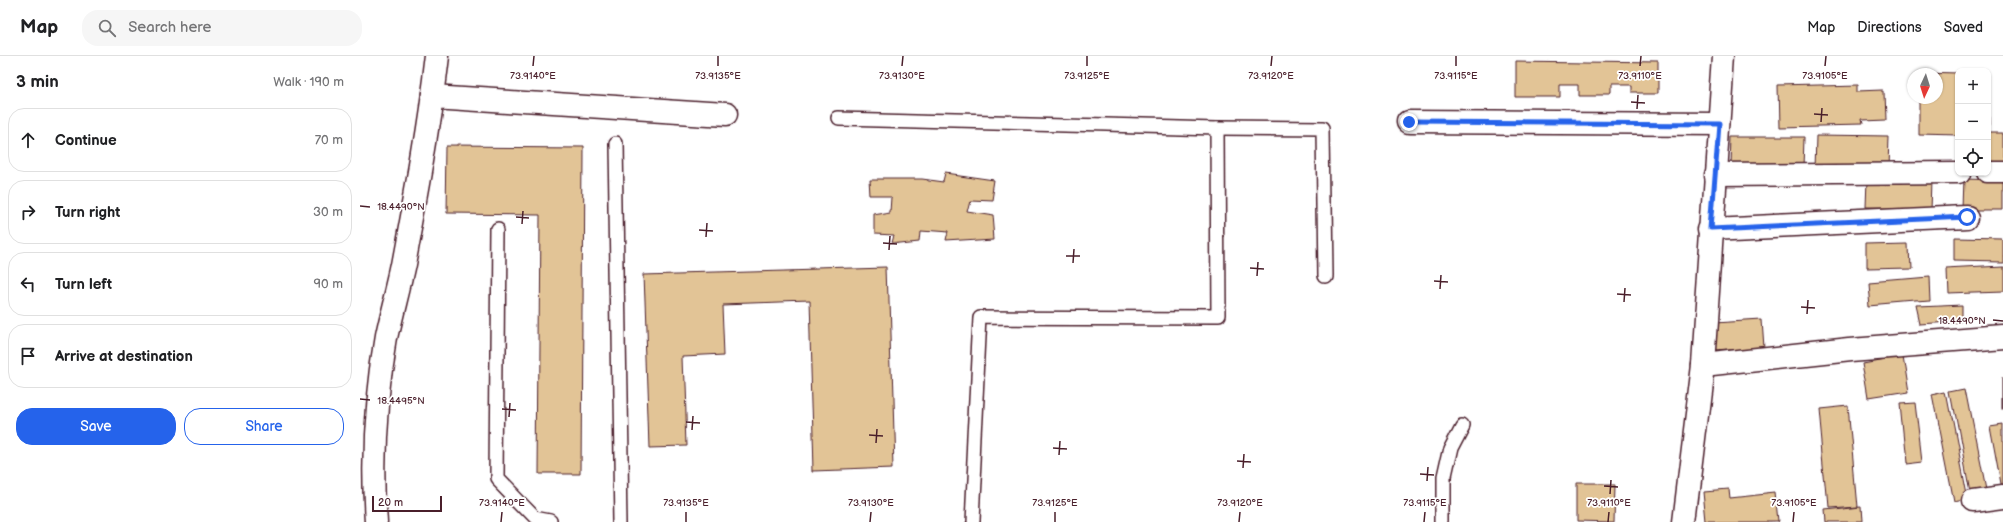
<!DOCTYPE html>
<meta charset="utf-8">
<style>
:root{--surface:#fff;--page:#f6f6f6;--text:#202124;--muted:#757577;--line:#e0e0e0;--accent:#2563eb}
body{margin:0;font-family:"Balsamiq Sans",sans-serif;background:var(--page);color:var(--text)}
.controls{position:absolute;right:12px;top:12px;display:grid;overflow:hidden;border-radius:8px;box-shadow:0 1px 3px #0004}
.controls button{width:36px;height:36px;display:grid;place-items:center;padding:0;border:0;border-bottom:1px solid var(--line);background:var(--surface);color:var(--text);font:20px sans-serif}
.compass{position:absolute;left:1547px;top:12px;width:36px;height:36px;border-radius:50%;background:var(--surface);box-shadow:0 1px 3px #0004;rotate:184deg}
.scale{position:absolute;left:12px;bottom:10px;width:70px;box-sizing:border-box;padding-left:4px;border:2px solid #4a1f2b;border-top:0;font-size:11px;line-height:14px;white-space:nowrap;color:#4a1f2b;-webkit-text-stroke:3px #fff;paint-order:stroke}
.stop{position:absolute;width:12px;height:12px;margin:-9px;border:3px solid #2563eb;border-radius:50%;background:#fff}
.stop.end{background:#2563eb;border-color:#fff;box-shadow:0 1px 4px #0008}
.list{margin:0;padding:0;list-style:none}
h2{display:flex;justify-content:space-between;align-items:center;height:52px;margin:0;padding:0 16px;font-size:17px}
h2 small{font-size:13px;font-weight:400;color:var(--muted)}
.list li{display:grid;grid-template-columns:26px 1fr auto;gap:12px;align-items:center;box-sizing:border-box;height:64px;margin:0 8px 8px;padding:0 8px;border:1px solid var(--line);border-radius:16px}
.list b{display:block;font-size:15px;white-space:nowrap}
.list em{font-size:13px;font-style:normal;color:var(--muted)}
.actions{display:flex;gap:8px;padding:12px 16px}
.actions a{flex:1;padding:9px 0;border:1px solid var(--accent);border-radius:16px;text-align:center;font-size:14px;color:var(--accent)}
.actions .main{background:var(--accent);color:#fff}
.icon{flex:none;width:22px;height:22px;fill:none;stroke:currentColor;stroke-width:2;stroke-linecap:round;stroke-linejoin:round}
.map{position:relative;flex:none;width:1643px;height:466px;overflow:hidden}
header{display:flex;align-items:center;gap:24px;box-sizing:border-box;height:56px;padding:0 20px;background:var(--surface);border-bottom:1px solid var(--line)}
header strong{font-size:19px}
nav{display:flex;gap:22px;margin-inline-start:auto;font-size:14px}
.search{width:280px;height:36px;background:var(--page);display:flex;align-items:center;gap:10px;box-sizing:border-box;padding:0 14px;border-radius:16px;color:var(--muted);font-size:15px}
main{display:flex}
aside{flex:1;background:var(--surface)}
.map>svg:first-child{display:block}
.building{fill:#e2c496;stroke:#4a1f2b}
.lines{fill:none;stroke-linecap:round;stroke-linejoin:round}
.service-casing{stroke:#4a1f2b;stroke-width:16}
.minor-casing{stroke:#4a1f2b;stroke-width:25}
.service{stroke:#fff;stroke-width:13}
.minor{stroke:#fff;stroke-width:22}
.route{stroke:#2563eb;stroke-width:5}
.ticks{fill:none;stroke:#4a1f2b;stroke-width:1.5}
.ticks-label{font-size:10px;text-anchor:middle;fill:#4a1f2b;stroke:#fff;stroke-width:3.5;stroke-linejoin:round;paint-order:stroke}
</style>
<header>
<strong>Map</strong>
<div class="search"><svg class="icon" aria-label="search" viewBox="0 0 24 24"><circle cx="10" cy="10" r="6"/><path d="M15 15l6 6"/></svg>Search here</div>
<nav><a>Map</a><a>Directions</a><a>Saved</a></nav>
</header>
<main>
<aside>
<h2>3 min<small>Walk · 190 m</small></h2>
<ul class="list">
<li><svg class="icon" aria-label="ahead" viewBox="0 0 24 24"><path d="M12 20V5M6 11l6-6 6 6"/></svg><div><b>Continue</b></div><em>70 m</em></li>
<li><svg class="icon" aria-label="right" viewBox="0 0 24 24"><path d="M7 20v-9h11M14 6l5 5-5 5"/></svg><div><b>Turn right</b></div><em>30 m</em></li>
<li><svg class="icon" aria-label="left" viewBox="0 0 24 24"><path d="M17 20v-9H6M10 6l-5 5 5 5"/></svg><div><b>Turn left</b></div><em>90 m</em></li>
<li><svg class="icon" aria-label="arrive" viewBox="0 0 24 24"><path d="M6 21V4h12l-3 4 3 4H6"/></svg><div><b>Arrive at destination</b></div></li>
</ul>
<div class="actions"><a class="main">Save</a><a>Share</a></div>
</aside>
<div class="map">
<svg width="1643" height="466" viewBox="0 0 1643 466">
<rect width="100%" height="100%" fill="#fff"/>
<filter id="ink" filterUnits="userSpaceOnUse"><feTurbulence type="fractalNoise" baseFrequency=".025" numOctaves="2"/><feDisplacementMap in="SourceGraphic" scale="8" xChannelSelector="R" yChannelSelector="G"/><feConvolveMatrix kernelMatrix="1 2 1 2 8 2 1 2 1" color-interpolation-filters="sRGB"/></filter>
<g filter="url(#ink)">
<g class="building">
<path d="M1155,5L1298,7V37H1269V31H1249V39H1220V28H1200V41H1155Z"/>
<path d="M1560,17L1598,18V80L1559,79V42H1577V18Z"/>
<path d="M1498,29V36L1523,35L1524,63L1500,64L1501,69L1419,71L1418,31Z"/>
<path d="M1628,33H1629L1630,71L1628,72Z"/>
<rect x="1628" y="77" width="15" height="32"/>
<path d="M1456,79L1529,80L1528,113L1455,112Z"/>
<path d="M1372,81H1444L1443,111L1371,110Z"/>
<path d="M87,91L223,92L221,418H178L180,159L86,158Z"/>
<path d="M586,118L635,125L632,144L610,143L607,155L633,159L635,183L586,186L588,177L561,175L560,185L532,188L534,180L513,179V159L532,156L533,141H511L510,123H562L584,126Z"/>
<path d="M1604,123L1643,124V153H1603Z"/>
<path d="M1507,125L1572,126L1571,154L1506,153Z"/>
<path d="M1594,182L1643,183V206L1594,205Z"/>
<path d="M1549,186L1550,211L1505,212V187Z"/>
<path d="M1643,210V235L1587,237L1586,213Z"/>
<path d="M528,211L534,411L454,414L449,245L363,248L365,298L323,300L326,389L290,390L284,218Z"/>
<path d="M1567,221L1568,245L1510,250L1508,226Z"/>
<path d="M1602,249V266L1561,269L1557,251Z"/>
<path d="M1402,263L1404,292L1354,295L1353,266Z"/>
<path d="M1541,299L1547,337L1509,343L1503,306Z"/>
<rect x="1642" y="322" width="1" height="30"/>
<path d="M1606,332L1627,438L1611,441L1591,335Z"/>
<path d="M1587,335L1608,443L1594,446L1573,338Z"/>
<path d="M1555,346L1562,406L1545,408L1539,347Z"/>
<path d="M1488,350L1497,450L1468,452L1459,353Z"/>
<path d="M1643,368V433L1642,434L1630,370Z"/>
<path d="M1216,428H1255L1254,465L1216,464Z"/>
<path d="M1368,433L1369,442L1416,437L1419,466H1347L1344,435Z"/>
<path d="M1500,450L1501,466H1464L1463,454Z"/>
</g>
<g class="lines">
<g class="service-casing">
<g id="service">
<path d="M479,62L857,72L963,73L965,221"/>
<path d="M255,88L261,466"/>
<path d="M138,173L136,423L175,463L191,466"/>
<path d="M611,466L621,261L858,262L857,72"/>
<path d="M1083,466V423L1090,392L1102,369"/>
</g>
</g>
<g class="minor-casing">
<g id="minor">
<path d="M72,40L365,59"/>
<path d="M1049,66L1359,68"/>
<path d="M1628,116H1643"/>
<path d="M1355,119L1598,117"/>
<path d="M1351,173L1607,161"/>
<path d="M1343,309L1490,293L1643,281"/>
<path d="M1613,445L1643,441"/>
<path d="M16,466C12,405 15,342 26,282C31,258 38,233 43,209C56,140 69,70 77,0"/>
<path d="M1324,466L1343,309L1364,0"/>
</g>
</g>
<use href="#service" class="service"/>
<use href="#minor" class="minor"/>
</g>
</g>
<g class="lines" filter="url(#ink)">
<path class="route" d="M1049,66L1359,68L1351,173L1607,161"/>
</g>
<path class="ticks" d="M173,10L174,0M358,10V0M542,10L543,0M727,10V0M911,10L912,0M1096,10V0M1280,10L1281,0M1465,10L1466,0M1271,46L1285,47M1277,53L1278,39M1454,58L1468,59M1461,66L1462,52M0,150L10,151M156,161L169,162M162,168L163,155M339,174L353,175M346,181L347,167M523,187L537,188M529,194L530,180M706,200H720M713,207L714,193M890,212L904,213M897,220L898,206M1074,225L1088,226M1080,233L1081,219M1257,238L1271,239M1264,246L1265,232M1441,251L1455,252M1447,258L1448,244M1633,264L1643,265M0,343L10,344M142,353L156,354M149,361L150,347M326,366L340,367M332,374L333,360M509,379L523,380M516,387L517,373M693,392L707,393M699,399L700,385M877,405L891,406M883,412L884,398M1060,418L1074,419M1067,425L1068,411M1244,430L1258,431M1250,438L1251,424M141,466L142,456M326,466V456M510,466L511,456M695,466V456M879,466L880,456M1064,466L1065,456M1248,466L1249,456M1433,466L1434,456"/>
<g class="ticks-label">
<text x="173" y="23">73.9140°E</text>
<text x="358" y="23">73.9135°E</text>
<text x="542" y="23">73.9130°E</text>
<text x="727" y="23">73.9125°E</text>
<text x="911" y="23">73.9120°E</text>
<text x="1096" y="23">73.9115°E</text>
<text x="1280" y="23">73.9110°E</text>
<text x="1465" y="23">73.9105°E</text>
<text x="41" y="154">18.4490°N</text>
<text x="1602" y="268">18.4490°N</text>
<text x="41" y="348">18.4495°N</text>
<text x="142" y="450">73.9140°E</text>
<text x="326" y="450">73.9135°E</text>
<text x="511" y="450">73.9130°E</text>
<text x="695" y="450">73.9125°E</text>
<text x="880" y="450">73.9120°E</text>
<text x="1065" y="450">73.9115°E</text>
<text x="1249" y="450">73.9110°E</text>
<text x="1434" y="450">73.9105°E</text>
</g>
</svg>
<div class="controls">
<button>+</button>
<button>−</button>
<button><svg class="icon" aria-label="locate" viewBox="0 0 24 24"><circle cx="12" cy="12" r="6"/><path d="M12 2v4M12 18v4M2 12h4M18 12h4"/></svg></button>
</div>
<svg class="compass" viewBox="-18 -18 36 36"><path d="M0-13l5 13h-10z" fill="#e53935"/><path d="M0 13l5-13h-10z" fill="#757577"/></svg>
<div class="scale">20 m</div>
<div class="stop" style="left:1607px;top:161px"></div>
<div class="stop end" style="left:1049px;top:66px"></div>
</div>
</main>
